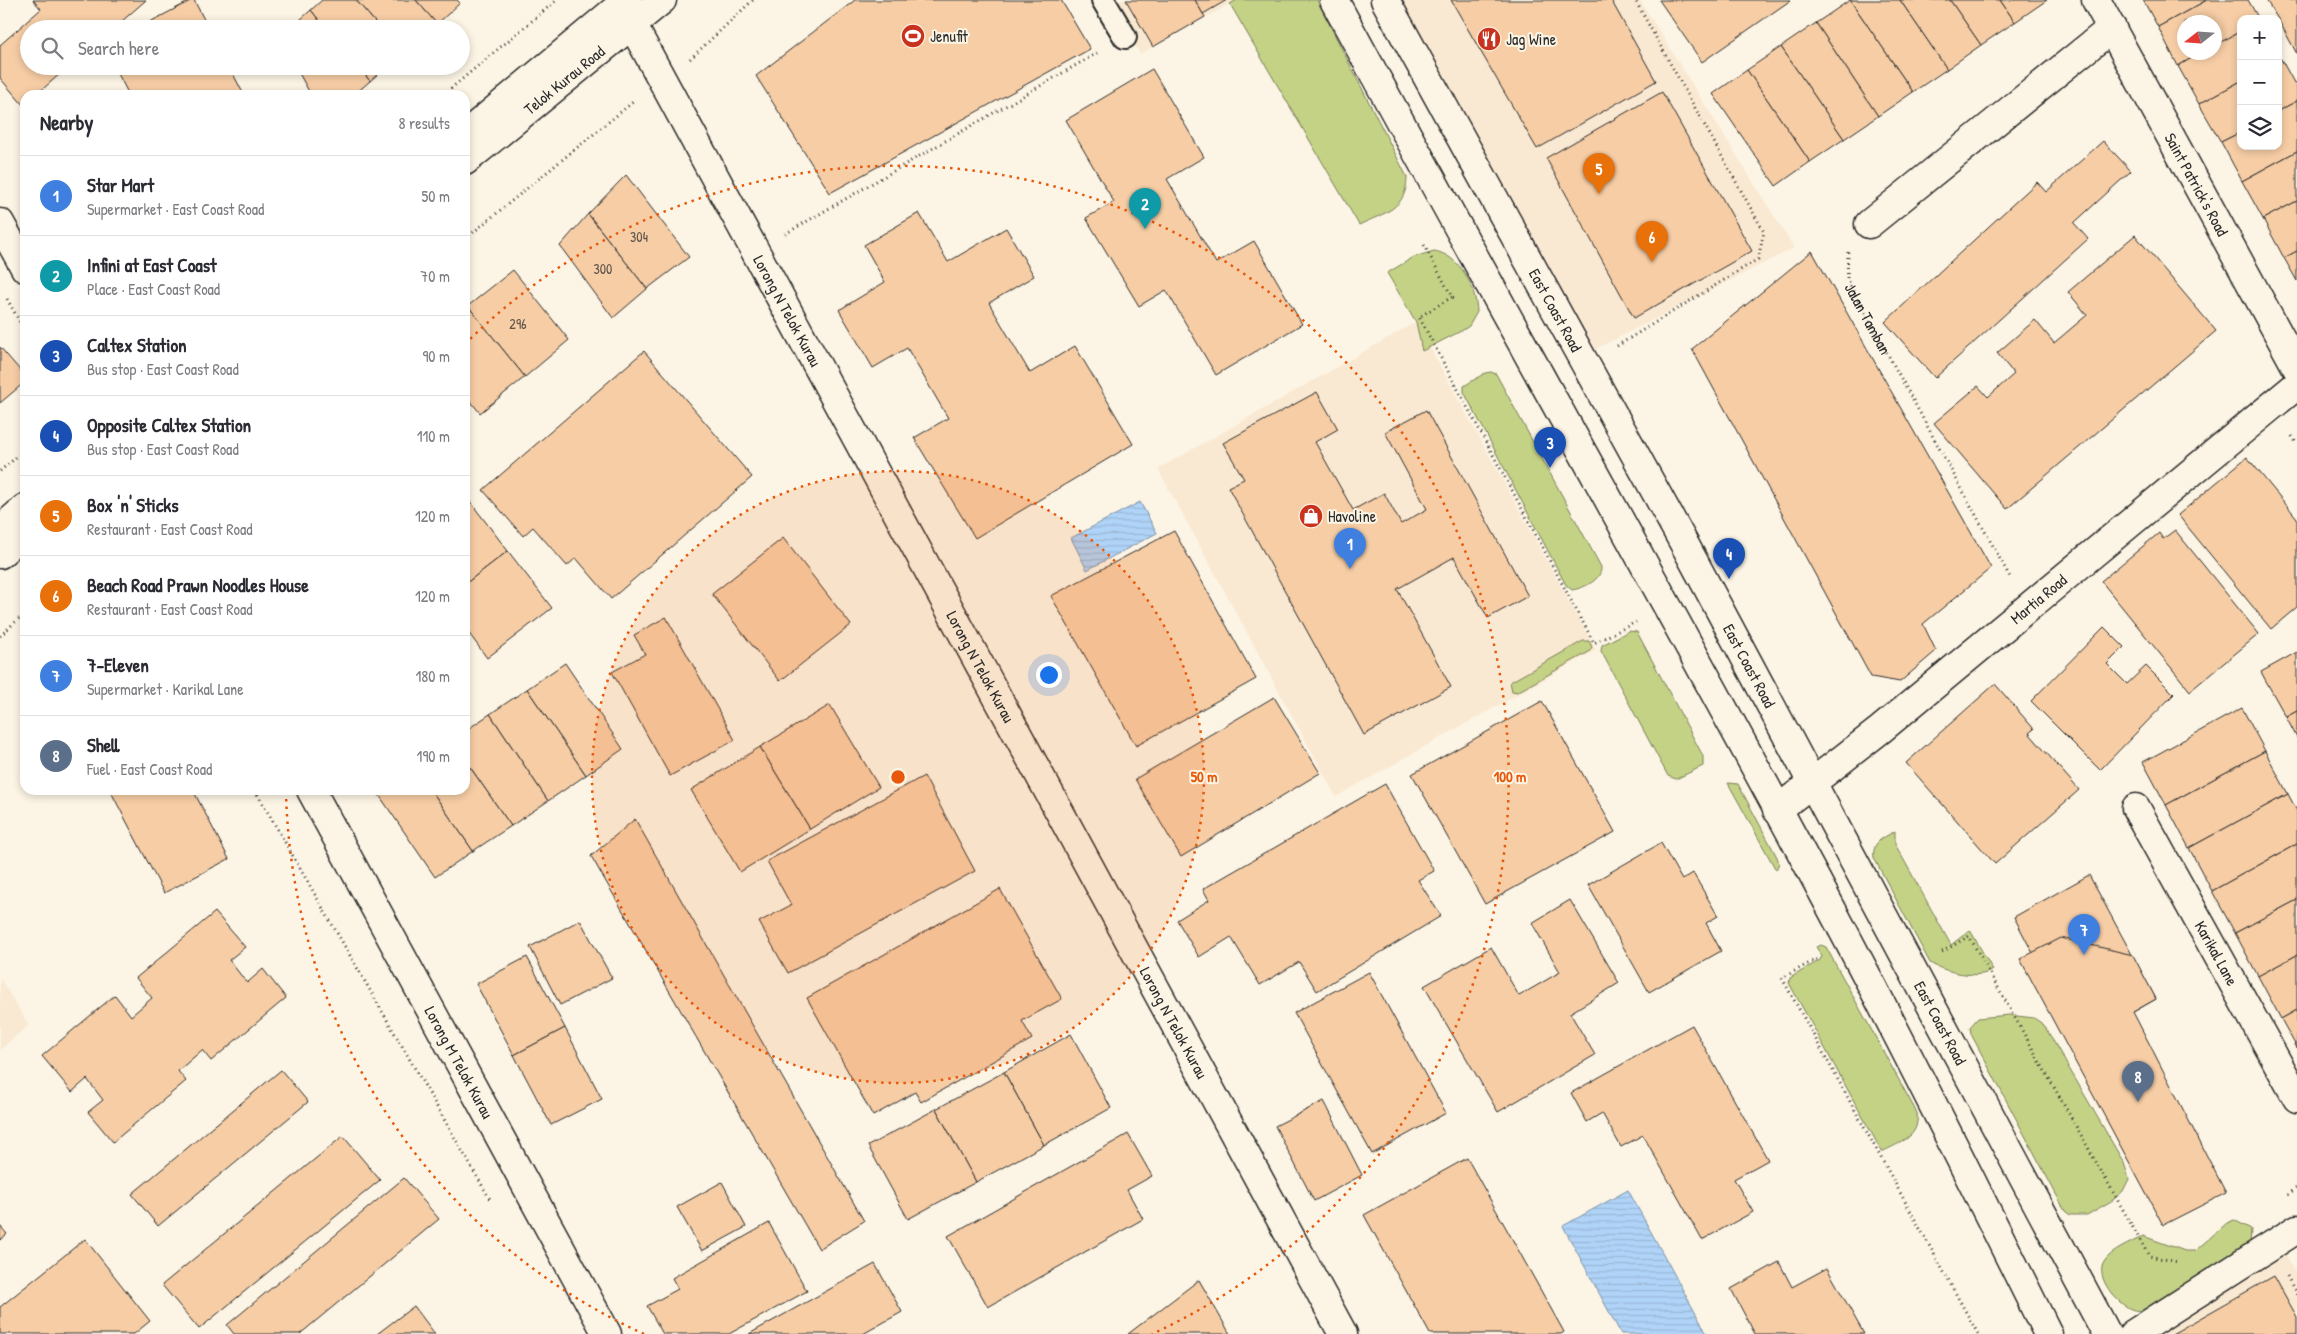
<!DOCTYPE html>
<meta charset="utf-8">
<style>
:root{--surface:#fff;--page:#f2f2f3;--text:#2b2b33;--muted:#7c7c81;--line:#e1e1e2;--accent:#c8321e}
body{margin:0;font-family:"Patrick Hand",sans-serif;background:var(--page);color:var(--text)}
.controls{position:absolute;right:15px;top:15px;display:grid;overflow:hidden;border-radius:10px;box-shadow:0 2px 8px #0003}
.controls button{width:45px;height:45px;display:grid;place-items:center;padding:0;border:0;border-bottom:1px solid var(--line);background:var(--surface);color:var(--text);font:25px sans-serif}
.compass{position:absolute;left:2177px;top:15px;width:45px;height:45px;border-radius:50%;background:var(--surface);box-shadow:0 2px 8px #0003;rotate:253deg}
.you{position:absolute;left:1048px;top:674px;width:18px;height:18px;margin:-12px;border:4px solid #fff;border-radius:50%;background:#1a73e8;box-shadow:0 0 0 8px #1a73e833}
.badge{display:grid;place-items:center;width:32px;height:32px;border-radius:50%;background:var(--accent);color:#fff;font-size:16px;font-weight:700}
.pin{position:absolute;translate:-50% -41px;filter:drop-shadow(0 1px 2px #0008)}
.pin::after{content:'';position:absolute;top:26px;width:18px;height:15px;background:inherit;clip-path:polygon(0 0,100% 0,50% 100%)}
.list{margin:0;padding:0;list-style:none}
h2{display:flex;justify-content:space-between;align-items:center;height:65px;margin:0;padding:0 20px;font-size:21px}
h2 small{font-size:16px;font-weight:400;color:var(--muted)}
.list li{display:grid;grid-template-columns:32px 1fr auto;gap:15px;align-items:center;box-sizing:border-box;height:80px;padding:0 20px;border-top:1px solid var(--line)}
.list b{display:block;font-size:19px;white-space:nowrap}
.list p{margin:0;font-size:16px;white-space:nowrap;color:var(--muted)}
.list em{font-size:16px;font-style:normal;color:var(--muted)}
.icon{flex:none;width:28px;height:28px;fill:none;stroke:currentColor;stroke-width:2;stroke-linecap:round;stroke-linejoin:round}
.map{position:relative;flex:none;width:2297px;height:1334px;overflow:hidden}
.search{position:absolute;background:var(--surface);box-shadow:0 2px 8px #0003;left:20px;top:20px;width:450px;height:55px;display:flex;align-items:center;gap:12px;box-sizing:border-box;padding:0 18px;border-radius:28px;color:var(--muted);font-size:19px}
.panel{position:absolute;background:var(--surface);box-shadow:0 2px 8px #0003;left:20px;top:90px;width:450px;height:705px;border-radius:15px}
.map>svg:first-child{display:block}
.built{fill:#fae9d2}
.grass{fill:#c4d286;stroke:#787e58}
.water{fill:url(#water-rules);stroke:#7b90a6}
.building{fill:#f6cda5;stroke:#2b2b2b}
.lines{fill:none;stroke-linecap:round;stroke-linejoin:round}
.lane-casing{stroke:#2b2b2b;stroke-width:26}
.street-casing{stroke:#2b2b2b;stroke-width:31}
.secondary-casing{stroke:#2b2b2b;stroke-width:31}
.path{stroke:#2b2b2b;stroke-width:3;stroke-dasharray:1 4;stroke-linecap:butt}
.lane{stroke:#fcf5e5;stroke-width:22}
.street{stroke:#fcf5e5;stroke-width:28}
.secondary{stroke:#fcf5e5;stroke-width:28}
.ring{fill:none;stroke:#e8590c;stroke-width:2.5;stroke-dasharray:2.5 5}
.labels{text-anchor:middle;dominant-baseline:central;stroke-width:4;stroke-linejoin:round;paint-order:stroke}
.number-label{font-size:14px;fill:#5e544a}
.poi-label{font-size:16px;fill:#2b2b2b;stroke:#fcf5e5;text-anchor:start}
.street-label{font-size:16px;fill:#2b2b2b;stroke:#fcf5e5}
.centre{fill:#e8590c;stroke:#fcf5e5;stroke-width:2.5}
.ring-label{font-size:15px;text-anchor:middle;font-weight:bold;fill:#e8590c;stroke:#fcf5e5;stroke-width:4;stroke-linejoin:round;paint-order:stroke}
</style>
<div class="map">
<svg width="2297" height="1334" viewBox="0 0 2297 1334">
<defs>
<pattern id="water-rules" width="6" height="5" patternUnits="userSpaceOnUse" patternTransform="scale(1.25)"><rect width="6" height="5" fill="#b0d4f8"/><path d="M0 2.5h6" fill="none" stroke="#98b6d5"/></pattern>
</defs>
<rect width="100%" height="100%" fill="#fcf5e5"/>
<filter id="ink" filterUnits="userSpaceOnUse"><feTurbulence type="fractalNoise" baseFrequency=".02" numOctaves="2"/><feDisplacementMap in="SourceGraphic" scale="10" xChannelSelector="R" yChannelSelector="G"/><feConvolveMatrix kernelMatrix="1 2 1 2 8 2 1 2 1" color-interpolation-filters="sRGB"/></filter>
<g filter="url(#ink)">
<g class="built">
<path d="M1109,0H1237L1140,54Z"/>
<path d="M1401,0H1640L1794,248L1592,351Z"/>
<path d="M1416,322L1596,650L1336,797L1158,469Z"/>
<path d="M0,978L29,1025L0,1050Z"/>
<path d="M2284,1251L2297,1275V1334H2140Z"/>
</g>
<g class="grass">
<path d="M1237,0H1317L1407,177C1407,209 1384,213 1359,225L1230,4Z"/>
<path d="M1434,251C1460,255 1476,287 1477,312L1469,326L1463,330L1422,351L1416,322L1387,273L1414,257Z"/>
<path d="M1491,372L1496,374L1601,567C1602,580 1584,588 1572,590L1566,585L1464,392V386L1485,373Z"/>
<path d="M1629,631L1637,632L1703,756V766L1676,779L1668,776L1601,651L1602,645Z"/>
<path d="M1583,641H1589L1592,647L1589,652L1517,692L1512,691L1510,682Z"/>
<path d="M1728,783L1738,784L1777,857L1779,863L1776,870Z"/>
<path d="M1895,831V844L1951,945L1970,930L1993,970C1979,980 1944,972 1930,963L1874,858C1872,841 1882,839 1895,831Z"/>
<path d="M1821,945L1826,947L1917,1113C1920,1138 1900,1142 1882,1152L1789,983L1790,978L1820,960L1822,956L1816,947Z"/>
<path d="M2009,1015L2034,1018L2044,1025L2124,1163L2129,1179L2123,1191L2113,1200L2087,1215H2070L2065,1211L1971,1034L1970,1027L1978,1018Z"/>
<path d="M2234,1220L2251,1229L2250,1246L2145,1310C2142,1310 2137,1311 2134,1310C2118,1306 2094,1277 2104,1262C2111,1250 2132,1243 2143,1236L2185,1251H2195L2227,1223Z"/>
</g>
<g class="water">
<path d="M1140,502L1157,533L1087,570L1071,538Z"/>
<path d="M1628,1190L1707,1334H1621L1563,1226Z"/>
</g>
<g class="building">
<path d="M33,0H146L113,29H29V66H69L36,95H25L24,106L0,78V45L41,9Z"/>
<path d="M192,0H194L209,29H146L144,25Z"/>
<path d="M322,0H356L381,29H326L311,10Z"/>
<path d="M356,0H416L437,24L431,29H381Z"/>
<path d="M416,0H457L460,3L437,24Z"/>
<path d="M855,0H1061L1090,49L830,193L756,76Z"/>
<path d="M1126,0H1195L1205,17L1153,47Z"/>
<path d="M1195,0H1227L1203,14Z"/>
<path d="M1451,0H1611L1656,81L1537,149Z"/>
<path d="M1659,0H1791L1702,62Z"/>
<path d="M1850,0H1900L1947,69L1913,92Z"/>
<path d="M1850,0L1913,92L1878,116L1816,23Z"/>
<path d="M1900,0H1950L1981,45L1947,69Z"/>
<path d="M1950,0H2000L2015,22L1981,45Z"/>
<path d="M2000,0H2047L2015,22Z"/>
<path d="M2143,0H2207L2158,27Z"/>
<path d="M2207,0H2248L2259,19H2241V31L2214,46V22H2184V52H2202L2178,66L2158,27Z"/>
<path d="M2266,0H2297V54L2278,19Z"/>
<path d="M311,10L326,29H290Z"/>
<path d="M1816,23L1878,116L1844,139L1781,47Z"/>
<path d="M2241,31V81L2199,104L2178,66L2202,52H2214V46Z"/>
<path d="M1781,47L1844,139L1810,162L1747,70Z"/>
<path d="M2281,59L2297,88V101L2278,111V61Z"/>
<path d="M114,66H229L244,95H129Z"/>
<path d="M295,66H358L370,81L354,95H311Z"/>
<path d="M358,66H386V67L370,81Z"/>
<path d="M1152,69L1204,157L1167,179L1216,263L1254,241L1302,324L1216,375L1166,290L1139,306L1086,218L1114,202L1066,120Z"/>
<path d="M1747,70L1810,162L1776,186L1713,94Z"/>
<path d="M2241,81V132L2221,142L2199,104Z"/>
<path d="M1662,92L1752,251L1634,318L1546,158Z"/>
<path d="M2297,101V151L2242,181L2221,142L2241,132V146H2278V111Z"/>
<path d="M2103,141L2131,171L2074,223L2088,239L1935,378L1885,322L2037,182L2046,192Z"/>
<path d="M2297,151V201L2263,219L2242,181Z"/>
<path d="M626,175L689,257L647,289L588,214Z"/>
<path d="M2297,201V251L2284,258L2263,219Z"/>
<path d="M919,213L948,262L1006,228L1034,276L989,303L1030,373L1075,346L1133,444L975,538L914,438L948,418L907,348L873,368L839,310L885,282L864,245Z"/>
<path d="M588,214L647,289L613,318L560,246Z"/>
<path d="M2135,235L2216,331L2007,509L1934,423L1978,386L1988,397L2014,374L1997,353L2035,320L2054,343L2087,315L2068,292Z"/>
<path d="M1812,251L1991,568L1923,624L1936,651L1900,682L1871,677L1692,349Z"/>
<path d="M2297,251V281L2284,258Z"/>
<path d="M513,270L569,340L525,377L468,306Z"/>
<path d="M468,306L525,377L480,413L465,394V309Z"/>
<path d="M0,347L25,376V382L0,403Z"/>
<path d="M644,351L752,477L611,599L576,558L567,566L533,527L523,536L483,490Z"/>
<path d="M1317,392L1338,429L1315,442L1353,510L1384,493L1401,524L1427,509L1385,432L1426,410L1528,596L1488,618L1454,557L1397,589L1451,687L1364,735L1228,487L1244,479L1223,443Z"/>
<path d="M2247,457L2297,518V607L2271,629L2178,515Z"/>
<path d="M465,495L508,551L465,584Z"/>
<path d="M2175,530L2259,634L2190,691L2101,581L2159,533L2163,539Z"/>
<path d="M1174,531L1256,679L1136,746L1051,596Z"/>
<path d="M783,538L851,625L780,681L712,594Z"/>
<path d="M508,551L552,608L487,658L465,628V584Z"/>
<path d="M666,617L735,740L670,776L612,672L645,654L634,635Z"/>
<path d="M2104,627L2124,647L2107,664L2127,684L2146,666L2174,694L2100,770L2031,701Z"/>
<path d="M2297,652V711L2286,717L2261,672Z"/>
<path d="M565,663L623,749L586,775L527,689Z"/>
<path d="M1995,684L2034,729L2029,733L2079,790L1995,864L1906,763Z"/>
<path d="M527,689L586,775L548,801L490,714Z"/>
<path d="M1274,697L1320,773L1181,857L1135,779Z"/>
<path d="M1542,701L1615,832L1485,904L1412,774Z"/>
<path d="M830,705L879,787L810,829L760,747Z"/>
<path d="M2242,708L2265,751L2166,805L2143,762Z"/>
<path d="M2297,711V738L2286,717Z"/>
<path d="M490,714L548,801L511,826L465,760V731Z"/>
<path d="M760,747L810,829L740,872L691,790Z"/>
<path d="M2265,751L2288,794L2189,848L2166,805Z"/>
<path d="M465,760L511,826L473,851L431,790H465Z"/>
<path d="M924,776L975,871L788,973L759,922L791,905L767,861Z"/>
<path d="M1385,784L1434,871L1418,880L1441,916L1317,991L1299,962L1260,985L1231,937L1199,957L1177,920L1209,900L1203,889Z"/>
<path d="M110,790H193L229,859L164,893Z"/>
<path d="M379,790H431L473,851L435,877L377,792Z"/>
<path d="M2288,794L2297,811V844L2212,891L2189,848Z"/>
<path d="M635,819L864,1221L819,1249L591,856Z"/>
<path d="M1661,843L1682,880L1693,873L1718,916L1706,923L1721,951L1649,992L1588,885Z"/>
<path d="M2297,844V900L2235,933L2212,891Z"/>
<path d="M2089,875L2156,999L2121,1019L2091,961L2049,984L2014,917Z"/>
<path d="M1000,889L1062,999L1022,1021L1032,1039L921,1102L915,1092L873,1116L807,998Z"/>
<path d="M1570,900L1619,983L1570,1013L1595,1055L1498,1112L1424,986L1491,947L1519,996L1560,972L1532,923Z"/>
<path d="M2297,900V955L2258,976L2235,933Z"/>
<path d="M215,912L245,947L229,960L247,983L263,969L286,998L211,1061L202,1050L178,1071L186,1081L113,1142L88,1112L103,1100L87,1079L72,1092L42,1056L115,995L131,1016L152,998L136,978Z"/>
<path d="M580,920L612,978L560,1005L530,947Z"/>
<path d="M2061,938L2133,955L2156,999L2133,1012L2226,1193L2163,1225L2020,959Z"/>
<path d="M2297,955V1010L2281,1019L2258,976Z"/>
<path d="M527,957L565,1028L514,1055L476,984Z"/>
<path d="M1369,972L1446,1113L1372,1154L1294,1013Z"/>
<path d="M2297,1010V1048L2281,1019Z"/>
<path d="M1692,1025L1768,1160L1734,1179L1753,1212L1702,1240L1643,1135L1621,1147L1602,1113L1587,1122L1571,1093Z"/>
<path d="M565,1028L602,1099L551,1125L514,1055Z"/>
<path d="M1071,1034L1111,1108L1044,1145L1004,1072Z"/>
<path d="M281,1070L308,1102L158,1226L132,1194Z"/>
<path d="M1004,1072L1044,1145L976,1182L936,1109Z"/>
<path d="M1324,1101L1362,1175L1314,1201L1275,1126Z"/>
<path d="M936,1109L976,1182L908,1219L868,1146Z"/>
<path d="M1128,1134L1152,1176L1127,1190L1143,1219L988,1307L948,1236Z"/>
<path d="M343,1136L380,1180L199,1329L162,1285Z"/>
<path d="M1467,1158L1564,1332L1561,1334H1430L1364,1215Z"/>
<path d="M404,1178L439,1219L300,1334H234L227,1325Z"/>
<path d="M722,1182L746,1227L702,1251L677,1207Z"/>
<path d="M769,1223L807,1291L729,1334H663L647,1306L678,1289L672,1278Z"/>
<path d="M0,1226L7,1234L0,1240Z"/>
<path d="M85,1239L150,1321L134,1334H0V1307Z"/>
<path d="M1779,1262L1792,1287L1827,1268L1864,1334H1755L1731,1289Z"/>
<path d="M875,1264L902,1312L863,1334H749Z"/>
<path d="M2274,1276L2297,1317V1334H2172Z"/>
<path d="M1199,1280L1230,1334H1128Z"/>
<path d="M414,1306L435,1334H377Z"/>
</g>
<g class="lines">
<g class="lane-casing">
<path id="lane" d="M1103,0L1125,37"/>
</g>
<g class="street-casing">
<g id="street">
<path id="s2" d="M2096,0L2297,368"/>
<path id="s3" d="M621,4L1343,1334"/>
<path d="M0,223L25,268"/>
<path d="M1869,224L2112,28"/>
<path id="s4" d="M311,790L607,1334"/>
<path id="s5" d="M2136,808L2297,1098"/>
<path id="s6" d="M1777,810L1880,730L2297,385"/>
<path d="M2133,1334L2297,1229"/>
</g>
</g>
<g class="secondary-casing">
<g id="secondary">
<path d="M1334,0C1500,308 1674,612 1838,921C1910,1057 1979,1195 2048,1334"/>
<path id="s7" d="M1385,0L1686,547L2107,1334"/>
<path d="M465,135L627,0"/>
<path id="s8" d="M465,161L662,0"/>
<path d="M0,530L25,508"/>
<path d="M0,554L25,532"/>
</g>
</g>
<g class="path">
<path d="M690,59L753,0"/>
<path d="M443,95L557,0"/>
<path d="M785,234L1097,53"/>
<path d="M465,239L633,102"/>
<path d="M1424,245L1452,297L1457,298"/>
<path id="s1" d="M1848,252L1847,280L2010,577"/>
<path d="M1452,297L1419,317L1594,643L1636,622"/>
<path d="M7,299L25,331"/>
<path d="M1617,346L1758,259L1764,232L1635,0"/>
<path d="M2292,436L2297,444"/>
<path d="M0,471L25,450"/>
<path d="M0,636L25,613"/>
<path d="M255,790L491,1201"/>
<path d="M1942,952L1969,936L2149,1256L2178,1262"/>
<path d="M1817,959L1782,978L1978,1334"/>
<path d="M2288,1195L2297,1187"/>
<path d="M2287,1276L2297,1295"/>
</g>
<use href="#lane" class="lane"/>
<use href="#street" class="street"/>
<use href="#secondary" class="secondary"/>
</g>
</g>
<circle cx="898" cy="777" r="306" fill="#e8590c" fill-opacity=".12"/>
<g class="ring">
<circle cx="898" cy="777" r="306"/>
<path d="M644 1334A612 612 0 0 1 286 793M465 344A612 612 0 1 1 1152 1334"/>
</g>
<defs>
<g id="stadium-disc" transform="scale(1.25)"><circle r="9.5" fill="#c8321e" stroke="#fcf5e5"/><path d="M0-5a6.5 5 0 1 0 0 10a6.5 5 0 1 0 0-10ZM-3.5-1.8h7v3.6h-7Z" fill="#fff"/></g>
<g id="restaurant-disc" transform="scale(1.25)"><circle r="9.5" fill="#c8321e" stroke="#fcf5e5"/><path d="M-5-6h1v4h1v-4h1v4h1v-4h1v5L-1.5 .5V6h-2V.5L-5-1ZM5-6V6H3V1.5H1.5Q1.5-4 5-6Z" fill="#fff"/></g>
<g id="shop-disc" transform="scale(1.25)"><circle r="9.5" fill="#c8321e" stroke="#fcf5e5"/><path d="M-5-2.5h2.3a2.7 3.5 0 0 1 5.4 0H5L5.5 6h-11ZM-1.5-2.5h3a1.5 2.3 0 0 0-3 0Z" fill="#fff"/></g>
</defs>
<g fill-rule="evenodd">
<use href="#stadium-disc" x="913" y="36"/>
<use href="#restaurant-disc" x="1489" y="39"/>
<use href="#shop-disc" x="1311" y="516"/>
</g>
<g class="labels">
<g class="number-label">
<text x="639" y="236">304</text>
<text x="603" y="268">300</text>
<text x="518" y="323">296</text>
</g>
<g class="poi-label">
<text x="930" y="36">Jenufit</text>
<text x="1506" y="39">Jag Wine</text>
<text x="1328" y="516">Havoline</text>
</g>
<g class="street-label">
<text stroke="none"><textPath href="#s8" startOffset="128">Telok Kurau Road</textPath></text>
<text stroke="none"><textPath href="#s2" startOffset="210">Saint Patrick's Road</textPath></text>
<text stroke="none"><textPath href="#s3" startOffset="349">Lorong N Telok Kurau</textPath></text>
<text stroke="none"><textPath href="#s7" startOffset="354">East Coast Road</textPath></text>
<text stroke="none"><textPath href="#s1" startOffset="72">Jalan Tamban</textPath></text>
<text stroke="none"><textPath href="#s6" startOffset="336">Martia Road</textPath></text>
<text stroke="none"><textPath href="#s3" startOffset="754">Lorong N Telok Kurau</textPath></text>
<text stroke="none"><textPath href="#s7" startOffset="759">East Coast Road</textPath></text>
<text stroke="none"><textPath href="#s5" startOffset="166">Karikal Lane</textPath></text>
<text stroke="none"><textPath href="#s7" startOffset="1164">East Coast Road</textPath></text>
<text stroke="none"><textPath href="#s3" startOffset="1159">Lorong N Telok Kurau</textPath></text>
<text stroke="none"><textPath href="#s4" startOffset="310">Lorong M Telok Kurau</textPath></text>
</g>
</g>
<circle cx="898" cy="777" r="8" class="centre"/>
<g class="ring-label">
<text x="1204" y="782">50 m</text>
<text x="1510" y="782">100 m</text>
</g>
</svg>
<div class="controls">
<button>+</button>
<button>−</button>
<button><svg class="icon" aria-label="layers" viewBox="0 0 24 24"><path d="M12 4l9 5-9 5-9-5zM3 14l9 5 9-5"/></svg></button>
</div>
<svg class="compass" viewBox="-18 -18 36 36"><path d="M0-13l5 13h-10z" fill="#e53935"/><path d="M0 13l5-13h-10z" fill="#7c7c81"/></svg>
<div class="you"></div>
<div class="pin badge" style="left:1350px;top:569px;background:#3f7fe0">1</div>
<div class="pin badge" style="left:1145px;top:229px;background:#0f9aa8">2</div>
<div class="pin badge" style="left:1550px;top:468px;background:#1a4fb4">3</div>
<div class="pin badge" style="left:1729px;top:579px;background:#1a4fb4">4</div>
<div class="pin badge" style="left:1599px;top:194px;background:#e8710a">5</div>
<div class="pin badge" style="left:1652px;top:262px;background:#e8710a">6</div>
<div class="pin badge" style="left:2084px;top:955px;background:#3f7fe0">7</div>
<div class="pin badge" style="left:2138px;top:1102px;background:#5c6f8a">8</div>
<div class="search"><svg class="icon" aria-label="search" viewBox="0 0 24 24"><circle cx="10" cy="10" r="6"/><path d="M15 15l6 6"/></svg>Search here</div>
<section class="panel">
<h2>Nearby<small>8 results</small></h2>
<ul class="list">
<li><span class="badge" style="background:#3f7fe0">1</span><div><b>Star Mart</b><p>Supermarket · East Coast Road</p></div><em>50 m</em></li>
<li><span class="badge" style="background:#0f9aa8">2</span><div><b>Infini at East Coast</b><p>Place · East Coast Road</p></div><em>70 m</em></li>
<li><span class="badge" style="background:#1a4fb4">3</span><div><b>Caltex Station</b><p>Bus stop · East Coast Road</p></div><em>90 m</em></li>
<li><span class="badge" style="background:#1a4fb4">4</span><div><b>Opposite Caltex Station</b><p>Bus stop · East Coast Road</p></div><em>110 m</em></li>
<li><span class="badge" style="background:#e8710a">5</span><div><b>Box 'n' Sticks</b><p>Restaurant · East Coast Road</p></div><em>120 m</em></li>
<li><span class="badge" style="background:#e8710a">6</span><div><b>Beach Road Prawn Noodles House</b><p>Restaurant · East Coast Road</p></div><em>120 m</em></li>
<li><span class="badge" style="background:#3f7fe0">7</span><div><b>7-Eleven</b><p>Supermarket · Karikal Lane</p></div><em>180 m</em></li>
<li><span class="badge" style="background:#5c6f8a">8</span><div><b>Shell</b><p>Fuel · East Coast Road</p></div><em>190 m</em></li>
</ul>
</section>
</div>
